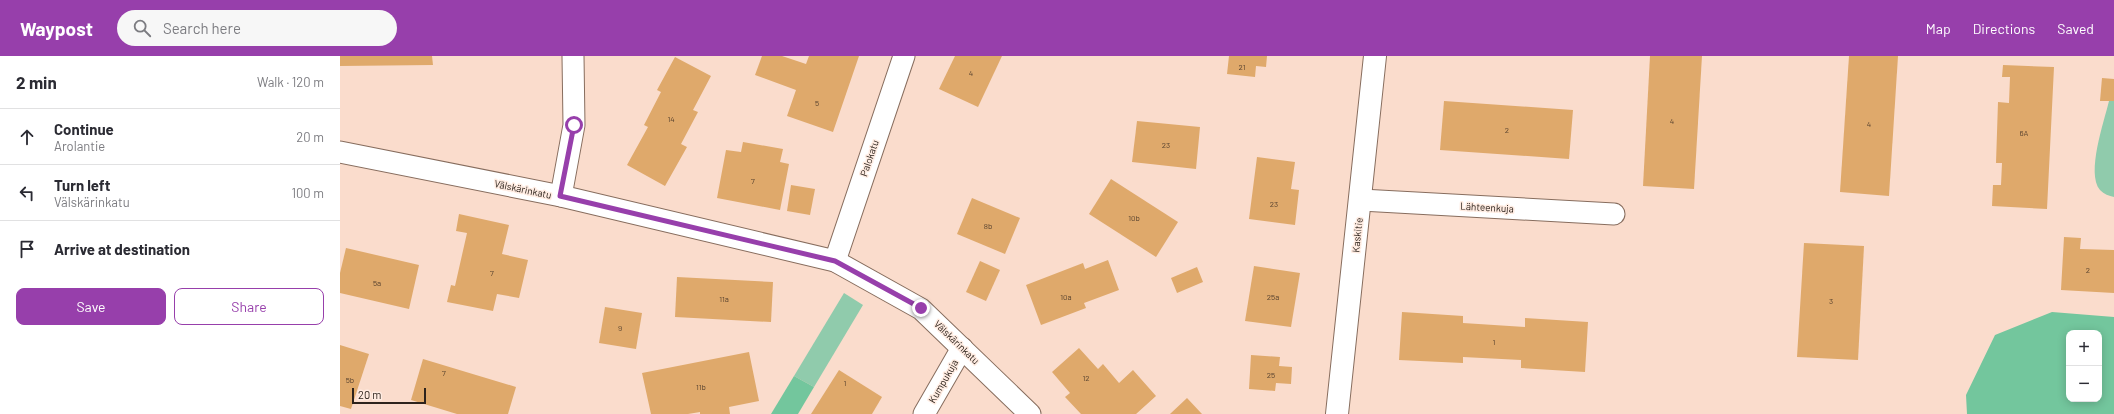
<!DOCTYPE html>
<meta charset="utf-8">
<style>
:root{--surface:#fff;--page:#f7f7f7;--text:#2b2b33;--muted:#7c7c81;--line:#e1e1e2;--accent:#973fab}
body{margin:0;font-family:Barlow,sans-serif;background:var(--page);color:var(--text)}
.controls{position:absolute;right:12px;bottom:12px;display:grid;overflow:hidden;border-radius:8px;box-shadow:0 2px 10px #0003}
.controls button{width:36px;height:36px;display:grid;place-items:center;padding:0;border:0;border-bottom:1px solid var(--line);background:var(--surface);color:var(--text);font:20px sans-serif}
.scale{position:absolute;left:12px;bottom:10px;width:74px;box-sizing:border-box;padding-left:4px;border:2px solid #2d231c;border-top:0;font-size:11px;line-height:14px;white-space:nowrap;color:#2d231c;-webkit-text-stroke:3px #ffece2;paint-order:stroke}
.stop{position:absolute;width:12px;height:12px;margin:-9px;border:3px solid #973fab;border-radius:50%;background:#fff}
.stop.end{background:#973fab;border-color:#fff;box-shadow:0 1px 4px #0008}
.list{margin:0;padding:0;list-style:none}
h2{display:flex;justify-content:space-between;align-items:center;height:52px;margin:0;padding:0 16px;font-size:17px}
h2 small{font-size:13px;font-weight:400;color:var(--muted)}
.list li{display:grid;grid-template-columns:26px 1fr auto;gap:12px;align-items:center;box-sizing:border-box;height:56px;padding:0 16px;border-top:1px solid var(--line)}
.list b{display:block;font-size:15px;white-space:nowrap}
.list p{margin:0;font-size:13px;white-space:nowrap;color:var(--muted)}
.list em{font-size:13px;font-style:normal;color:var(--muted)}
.actions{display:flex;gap:8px;padding:12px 16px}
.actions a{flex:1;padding:9px 0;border:1px solid var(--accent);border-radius:8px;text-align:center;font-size:14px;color:var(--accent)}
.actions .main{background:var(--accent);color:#fff}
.icon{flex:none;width:22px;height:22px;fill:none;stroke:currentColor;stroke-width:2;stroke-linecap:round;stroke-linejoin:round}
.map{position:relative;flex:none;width:1774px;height:358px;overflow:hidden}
header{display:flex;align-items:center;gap:24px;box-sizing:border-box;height:56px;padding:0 20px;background:var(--accent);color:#fff}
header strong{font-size:19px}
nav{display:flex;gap:22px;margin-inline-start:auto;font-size:14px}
.search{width:280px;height:36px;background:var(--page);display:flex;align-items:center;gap:10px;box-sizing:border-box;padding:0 14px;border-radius:22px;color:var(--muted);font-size:15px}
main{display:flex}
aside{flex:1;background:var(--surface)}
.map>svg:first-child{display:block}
.green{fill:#90cbac}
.forest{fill:#73c69d;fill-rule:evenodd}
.building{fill:#dfa96b}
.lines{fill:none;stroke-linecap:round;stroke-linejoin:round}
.minor-casing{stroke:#876d5e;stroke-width:23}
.tertiary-casing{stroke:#876d5e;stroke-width:24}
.minor{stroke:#fff;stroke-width:21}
.tertiary{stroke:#fff;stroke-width:22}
.route{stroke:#973fab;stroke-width:5}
.labels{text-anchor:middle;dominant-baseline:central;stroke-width:3;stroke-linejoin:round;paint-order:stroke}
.number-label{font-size:8px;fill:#5a4430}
.street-label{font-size:10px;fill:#2d231c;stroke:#ffece2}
</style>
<header>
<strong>Waypost</strong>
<div class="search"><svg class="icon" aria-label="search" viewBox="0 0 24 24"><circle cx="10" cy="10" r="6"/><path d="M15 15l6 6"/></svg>Search here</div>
<nav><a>Map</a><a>Directions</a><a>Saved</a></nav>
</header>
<main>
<aside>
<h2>2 min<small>Walk · 120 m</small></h2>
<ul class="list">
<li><svg class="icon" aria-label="ahead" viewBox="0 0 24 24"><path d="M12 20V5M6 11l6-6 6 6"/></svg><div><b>Continue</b><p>Arolantie</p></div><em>20 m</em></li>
<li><svg class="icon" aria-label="left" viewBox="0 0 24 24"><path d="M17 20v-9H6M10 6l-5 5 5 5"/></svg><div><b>Turn left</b><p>Välskärinkatu</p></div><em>100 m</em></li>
<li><svg class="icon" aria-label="arrive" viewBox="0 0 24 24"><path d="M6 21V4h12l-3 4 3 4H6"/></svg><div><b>Arrive at destination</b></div></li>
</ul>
<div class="actions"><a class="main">Save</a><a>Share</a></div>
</aside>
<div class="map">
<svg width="1774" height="358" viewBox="0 0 1774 358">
<rect width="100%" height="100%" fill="#fadccc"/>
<g class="green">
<path d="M1769,45H1774V141C1769,140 1764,138 1760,134C1746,117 1764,66 1769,45Z"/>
<path d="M504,237L523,249L474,331L454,320Z"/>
</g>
<g class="forest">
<path d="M1712,256L1774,261V358H1627L1626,339L1655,279ZM1729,277H1759V343H1729Z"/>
<path d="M454,320L474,331L458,358H431Z"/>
</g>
<g class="building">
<path d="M0,0H92L93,9L0,10Z"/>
<path d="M422,0H442L466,8L469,0H519L493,76L447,60L456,34L415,19Z"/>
<path d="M615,0H662L638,51L599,33Z"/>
<path d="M889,0H927L926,11L916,10L915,21L887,18Z"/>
<path d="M1310,0H1362L1354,133L1303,130Z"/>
<path d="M1509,0H1558L1549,140L1500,136Z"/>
<path d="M335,1L371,20L353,54L358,56L341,88L347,91L325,130L287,109L308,71L304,69L321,36L317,34Z"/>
<path d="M1663,9L1714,11L1707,153L1652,150L1653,129H1661L1662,107H1656L1658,46L1669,47L1670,21H1662Z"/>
<path d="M1762,22L1774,23V45H1760Z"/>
<path d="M1104,45L1233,54L1229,103L1100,94Z"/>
<path d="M797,65L860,71L856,113L792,106Z"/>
<path d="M403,86L443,93L440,106L449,108L440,154L377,142L386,94L401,96Z"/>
<path d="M917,101L955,106L951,133L959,134L955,169L909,163Z"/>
<path d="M771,123L838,166L816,201L749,158Z"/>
<path d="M451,129L475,133L470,159L447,155Z"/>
<path d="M632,142L680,162L665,198L617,178Z"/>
<path d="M119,158L169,169L162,198L188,204L179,242L157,238L153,255L107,246L111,229L115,230L127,177L116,175Z"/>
<path d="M1724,181L1741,182L1740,193L1774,194V237L1721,234Z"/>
<path d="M1464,187L1524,190L1518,304L1457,301Z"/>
<path d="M6,192L79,209L69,253L0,237V217Z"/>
<path d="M768,204L779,234L744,247L746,252L701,269L686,229L743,207L745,213Z"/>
<path d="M640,205L660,214L646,245L626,236Z"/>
<path d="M914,210L960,217L951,271L905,265Z"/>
<path d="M857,211L863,226L837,237L831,222Z"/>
<path d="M337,221L433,226L431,266L335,261Z"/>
<path d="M265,251L302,257L296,293L259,287Z"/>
<path d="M1062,256L1123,260V267L1185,271V262L1248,266L1245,316L1181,312V304L1123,301V307L1059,304Z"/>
<path d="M0,289L29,298L11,353L0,350Z"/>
<path d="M739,292L758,313L763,308L779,327L793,314L816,340L796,358H741L725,341L730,337L712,316Z"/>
<path d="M409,296L419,345L389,351L390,358H360V356L348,358H311L302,317Z"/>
<path d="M911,299L940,301L939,310L952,311L951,328L936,327L935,335L909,333Z"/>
<path d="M83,303L176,331L168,358H117L71,344Z"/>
<path d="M499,314L542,341L532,358H471Z"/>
<path d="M847,342L862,358H830Z"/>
</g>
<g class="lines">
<g class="minor-casing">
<g id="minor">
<path d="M0,96L221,140L495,205L581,253L690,358"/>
<path d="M221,140L234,69L233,0"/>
<path d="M1021,144L1274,158"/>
<path d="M495,205L564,0"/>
<path d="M584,358L622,292"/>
</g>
</g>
<g class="tertiary-casing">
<path id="tertiary" d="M997,358L1035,0"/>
</g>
<use href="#minor" class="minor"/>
<use href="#tertiary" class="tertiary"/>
</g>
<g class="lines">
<path class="route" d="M234,69L220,140L495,205L581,252"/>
</g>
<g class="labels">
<g class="number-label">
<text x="902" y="11">21</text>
<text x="631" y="17">4</text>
<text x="477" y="47">5</text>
<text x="331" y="63">14</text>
<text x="1332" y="65">4</text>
<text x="1529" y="68">4</text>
<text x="1167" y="74">2</text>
<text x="1684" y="77">6A</text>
<text x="826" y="89">23</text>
<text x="413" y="125">7</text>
<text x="934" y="148">23</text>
<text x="794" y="162">10b</text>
<text x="648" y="170">8b</text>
<text x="1748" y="214">2</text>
<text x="152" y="217">7</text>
<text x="37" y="227">5a</text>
<text x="726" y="241">10a</text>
<text x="933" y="241">25a</text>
<text x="384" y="243">11a</text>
<text x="1491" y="245">3</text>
<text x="280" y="272">9</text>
<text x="1154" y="286">1</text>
<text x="104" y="317">7</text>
<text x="931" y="319">25</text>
<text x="746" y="322">12</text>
<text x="10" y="324">5b</text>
<text x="505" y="327">1</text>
<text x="361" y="331">11b</text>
</g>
<g class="street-label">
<text transform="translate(529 102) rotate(-71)">Palokatu</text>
<text transform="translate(183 133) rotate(12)">Välskärinkatu</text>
<text transform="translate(1147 151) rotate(3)">Lähteenkuja</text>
<text transform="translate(1017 179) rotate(-84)">Kaskitie</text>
<text transform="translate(617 286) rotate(44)">Välskärinkatu</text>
<text transform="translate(603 325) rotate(-60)">Kumpukuja</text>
</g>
</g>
</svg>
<div class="controls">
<button>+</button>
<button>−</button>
</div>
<div class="scale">20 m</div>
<div class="stop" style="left:234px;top:69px"></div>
<div class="stop end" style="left:581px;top:252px"></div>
</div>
</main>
